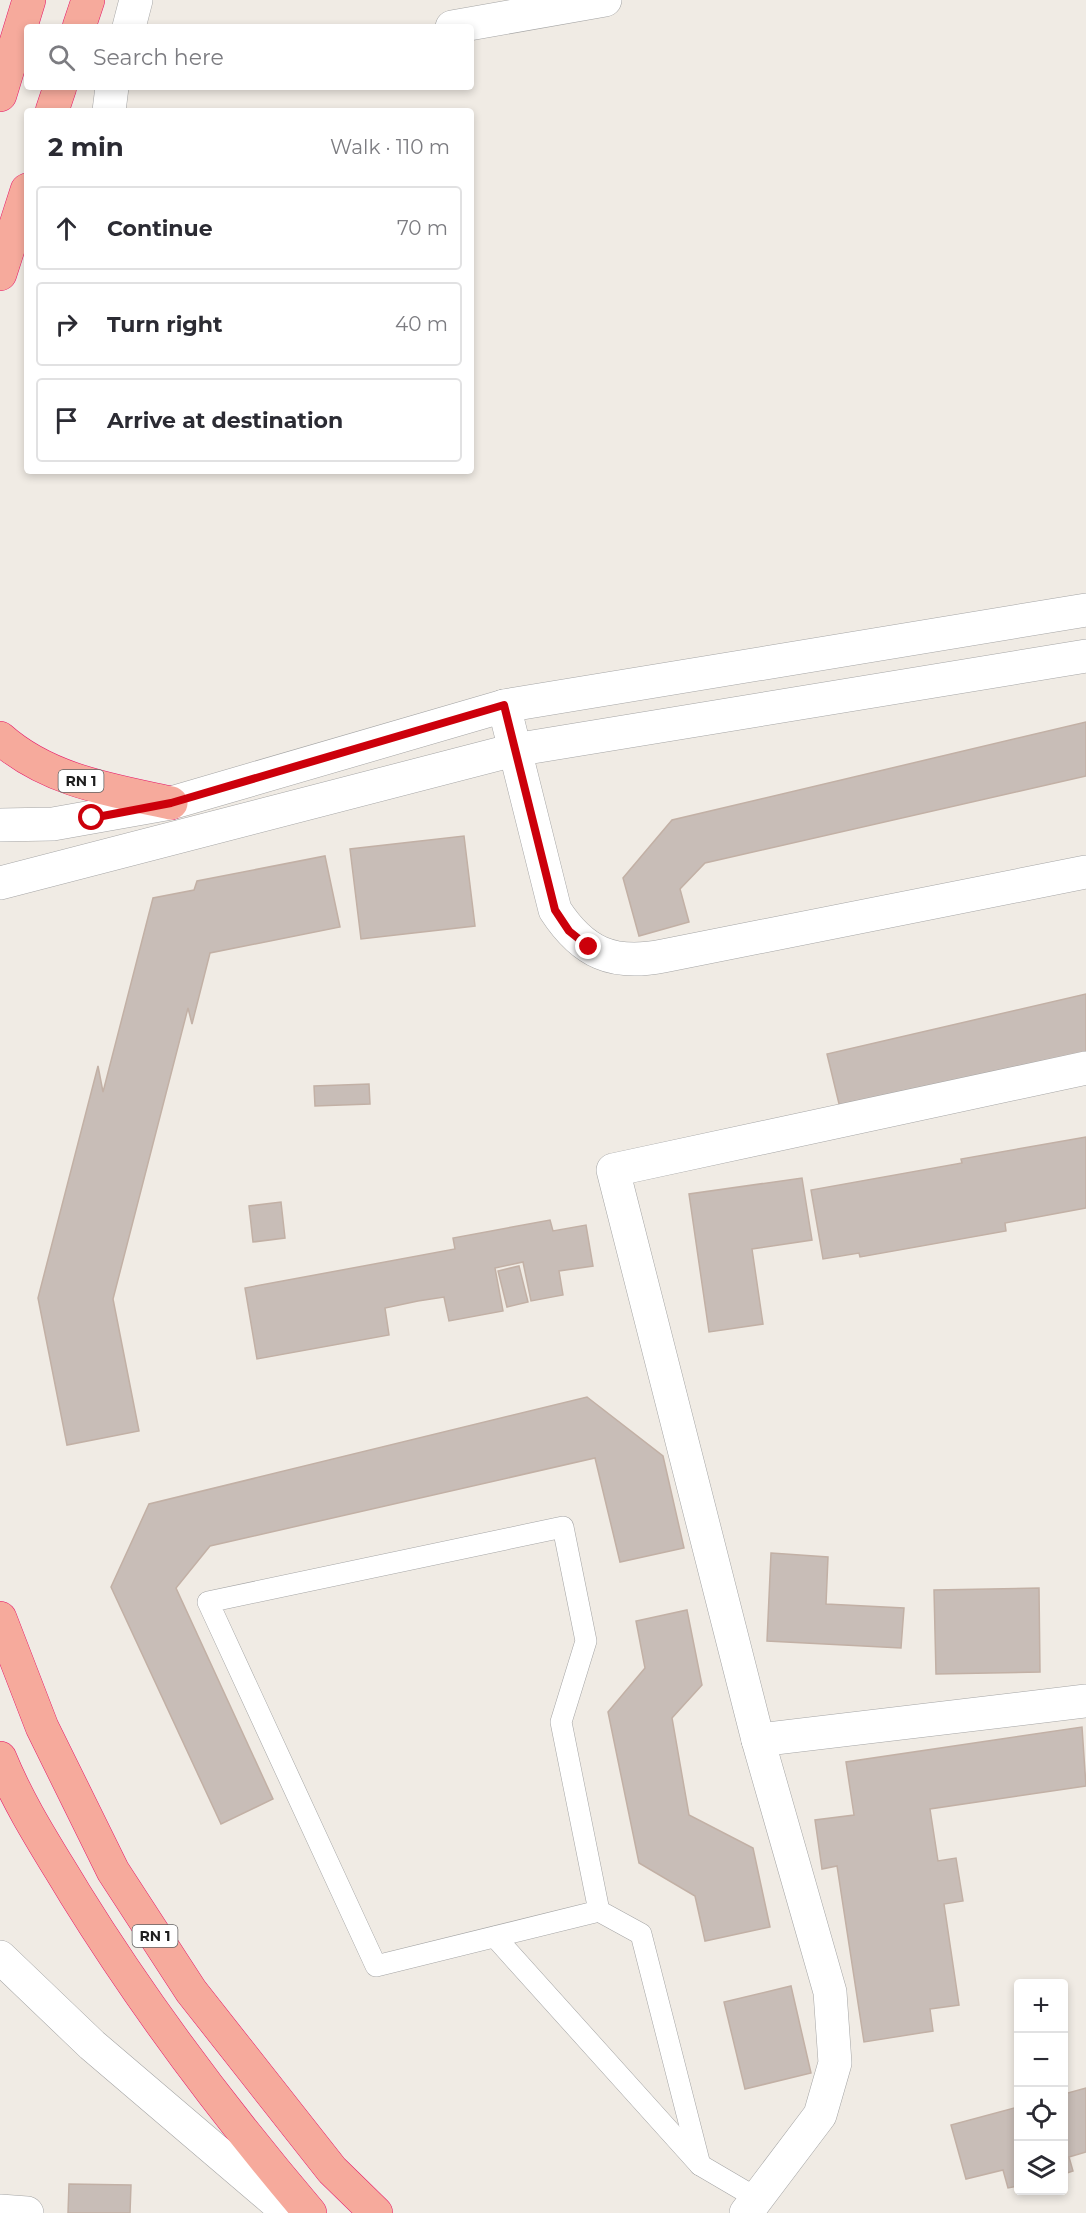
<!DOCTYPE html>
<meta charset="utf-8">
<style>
:root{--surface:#fff;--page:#f2f2f3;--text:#2b2b33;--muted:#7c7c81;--line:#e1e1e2}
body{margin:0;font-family:Montserrat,sans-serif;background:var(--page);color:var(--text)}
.controls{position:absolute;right:18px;bottom:18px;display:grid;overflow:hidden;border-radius:6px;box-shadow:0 3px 9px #0003}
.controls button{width:54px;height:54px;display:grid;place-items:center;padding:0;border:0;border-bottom:2px solid var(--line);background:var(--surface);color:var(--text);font:30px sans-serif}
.stop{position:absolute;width:18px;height:18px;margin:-14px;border:4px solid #cc000b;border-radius:50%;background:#fff}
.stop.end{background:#cc000b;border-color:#fff;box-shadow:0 2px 6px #0008}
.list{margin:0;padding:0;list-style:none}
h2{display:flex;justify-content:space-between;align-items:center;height:78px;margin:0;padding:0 24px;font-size:26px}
h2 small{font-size:20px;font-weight:400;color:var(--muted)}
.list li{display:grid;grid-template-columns:39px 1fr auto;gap:18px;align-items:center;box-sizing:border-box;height:84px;margin:0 12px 12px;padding:0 12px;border:2px solid var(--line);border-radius:6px}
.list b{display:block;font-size:22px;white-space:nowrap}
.list em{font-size:20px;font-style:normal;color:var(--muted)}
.icon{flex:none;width:33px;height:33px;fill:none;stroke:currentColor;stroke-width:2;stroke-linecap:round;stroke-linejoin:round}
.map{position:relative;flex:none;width:1086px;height:2213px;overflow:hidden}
.search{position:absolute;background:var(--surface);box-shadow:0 3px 9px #0003;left:24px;top:24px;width:450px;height:66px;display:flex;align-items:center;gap:15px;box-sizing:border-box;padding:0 21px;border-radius:6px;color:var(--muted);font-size:22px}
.panel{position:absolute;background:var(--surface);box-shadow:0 3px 9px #0003;left:24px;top:108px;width:450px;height:366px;border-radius:6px}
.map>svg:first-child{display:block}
.building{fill:#c8bdb7;stroke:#c2b0a5;stroke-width:1.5}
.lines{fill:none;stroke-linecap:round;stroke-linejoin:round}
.service-casing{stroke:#a5a5a5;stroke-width:22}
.minor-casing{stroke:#a5a5a5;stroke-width:34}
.tertiary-casing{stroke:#a5a5a5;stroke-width:34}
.trunk-casing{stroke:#e5196a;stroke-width:34}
.service{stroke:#fff;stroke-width:21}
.minor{stroke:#fff;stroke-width:33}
.tertiary{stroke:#fff;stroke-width:33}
.trunk{stroke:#f6aa9c;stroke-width:33}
.route{stroke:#cc000b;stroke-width:8}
.labels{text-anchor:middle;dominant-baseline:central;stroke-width:6;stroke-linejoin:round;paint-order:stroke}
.shield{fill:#fff;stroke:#626262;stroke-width:1.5}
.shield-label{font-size:14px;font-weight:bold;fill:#1e1e1e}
</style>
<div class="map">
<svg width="1086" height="2213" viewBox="0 0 1086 2213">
<rect width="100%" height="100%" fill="#f0ebe4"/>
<g class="building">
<path d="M1086,722V776L705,863L680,889L689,922L639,936L623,878L672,820Z"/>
<path d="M464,836L475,926L361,939L350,849Z"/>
<path d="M325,856L340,927L210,953L192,1024L188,1008L113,1299L139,1431L67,1445L38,1298L98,1066L103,1092L153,898L194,890L197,881Z"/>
<path d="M1086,994V1055L841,1112L827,1054Z"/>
<path d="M369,1084L370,1104L315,1106L314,1086Z"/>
<path d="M1086,1137V1208L1005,1223L1006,1231L860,1257L859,1253L823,1259L811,1190L962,1163L961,1159Z"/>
<path d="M802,1178L812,1240L752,1249L763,1324L709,1332L689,1194Z"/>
<path d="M281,1202L285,1238L253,1242L249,1206Z"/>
<path d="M550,1220L553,1231L586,1225L593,1266L559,1271L563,1295L531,1301L523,1262L495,1268L503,1311L449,1321L444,1297L418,1301L385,1308L389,1335L257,1359L245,1288L455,1249L453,1238Z"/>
<path d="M519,1266L528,1302L507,1307L498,1271Z"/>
<path d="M587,1397L663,1456L684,1548L620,1562L595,1458L210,1546L176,1588L273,1799L221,1824L111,1587L149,1504Z"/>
<path d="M771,1553L828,1557L826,1604L904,1608L901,1648L767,1641Z"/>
<path d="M1039,1588L1040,1672L936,1674L934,1590Z"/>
<path d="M687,1610L702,1685L672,1718L689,1815L753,1848L770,1927L705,1941L695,1896L639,1863L608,1712L645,1668L636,1621Z"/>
<path d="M1082,1727L1086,1786L930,1809L938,1861L956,1858L963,1901L944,1904L959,2005L930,2009L933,2031L864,2042L837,1866L822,1869L815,1820L854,1815L846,1762Z"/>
<path d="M791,1986L811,2073L745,2089L724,2002Z"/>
<path d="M1086,2088V2152L1069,2157L1073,2171L1064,2174V2094Z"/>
<path d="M1018,2107V2186L1008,2188L1003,2170L966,2179L951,2125Z"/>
<path d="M69,2184L131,2185L130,2213H68Z"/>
</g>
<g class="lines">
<g class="service-casing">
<g id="service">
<path d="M599,1911L561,1722L586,1641L563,1527L208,1602L376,1966L599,1911L641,1934L700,2165"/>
<path d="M495,1937L700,2165L758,2199"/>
</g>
</g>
<g class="minor-casing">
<g id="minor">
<path d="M129,27L136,0"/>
<path d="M452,27L605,0"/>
<path d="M109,111L112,87"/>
<path d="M504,706L555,910C583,953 613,966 663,956L1086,872"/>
<path d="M758,1740L1086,1701"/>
<path d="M0,1957L92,2045L289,2213"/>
<path d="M0,2211L27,2213"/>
<path d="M746,2213L820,2115L835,2063L830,1992L758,1740L613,1170L1086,1068"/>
</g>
</g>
<g class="tertiary-casing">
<g id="tertiary">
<path d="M0,825L53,824L171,803L504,706L1086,610"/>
<path d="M0,883L514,750L1086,656"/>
</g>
</g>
<g class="trunk-casing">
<g id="trunk">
<path d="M79,27L88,0"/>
<path d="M0,95L29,0"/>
<path d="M52,111L60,87"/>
<path d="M0,274L27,190"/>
<path d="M0,738C47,780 110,790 171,803"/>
<path d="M0,1618L42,1727L113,1871L191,1991L332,2170L376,2213"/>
<path d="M0,1758C20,1807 48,1849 75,1894C145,2007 224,2112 310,2213"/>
</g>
</g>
<use href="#service" class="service"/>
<use href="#minor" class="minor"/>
<use href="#tertiary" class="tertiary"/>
<use href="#trunk" class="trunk"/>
</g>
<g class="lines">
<path class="route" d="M92,818L171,803L504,705L555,910L569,931L589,947"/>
</g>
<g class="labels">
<g class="shield">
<rect x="58.5" y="770" width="45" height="22" rx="4.5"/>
<rect x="132.5" y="1925" width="45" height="22" rx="4.5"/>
</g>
<g class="shield-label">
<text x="81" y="781">RN 1</text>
<text x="155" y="1936">RN 1</text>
</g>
</g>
</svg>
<div class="controls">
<button>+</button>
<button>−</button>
<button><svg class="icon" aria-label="locate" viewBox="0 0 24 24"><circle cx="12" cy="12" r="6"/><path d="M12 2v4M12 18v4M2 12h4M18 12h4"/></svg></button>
<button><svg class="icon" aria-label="layers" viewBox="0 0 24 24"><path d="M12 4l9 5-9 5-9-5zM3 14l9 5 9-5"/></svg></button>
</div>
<div class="stop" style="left:92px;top:818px"></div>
<div class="stop end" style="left:589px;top:947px"></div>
<div class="search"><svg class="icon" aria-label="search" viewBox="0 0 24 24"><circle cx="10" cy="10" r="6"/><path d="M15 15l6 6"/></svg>Search here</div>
<section class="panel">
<h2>2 min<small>Walk · 110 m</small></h2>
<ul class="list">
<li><svg class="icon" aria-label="ahead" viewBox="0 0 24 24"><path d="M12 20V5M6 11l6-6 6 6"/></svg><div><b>Continue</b></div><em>70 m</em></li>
<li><svg class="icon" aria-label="right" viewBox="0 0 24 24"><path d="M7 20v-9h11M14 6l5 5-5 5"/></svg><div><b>Turn right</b></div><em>40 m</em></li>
<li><svg class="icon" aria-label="arrive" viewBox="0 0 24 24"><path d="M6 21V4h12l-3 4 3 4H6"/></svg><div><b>Arrive at destination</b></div></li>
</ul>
</section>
</div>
